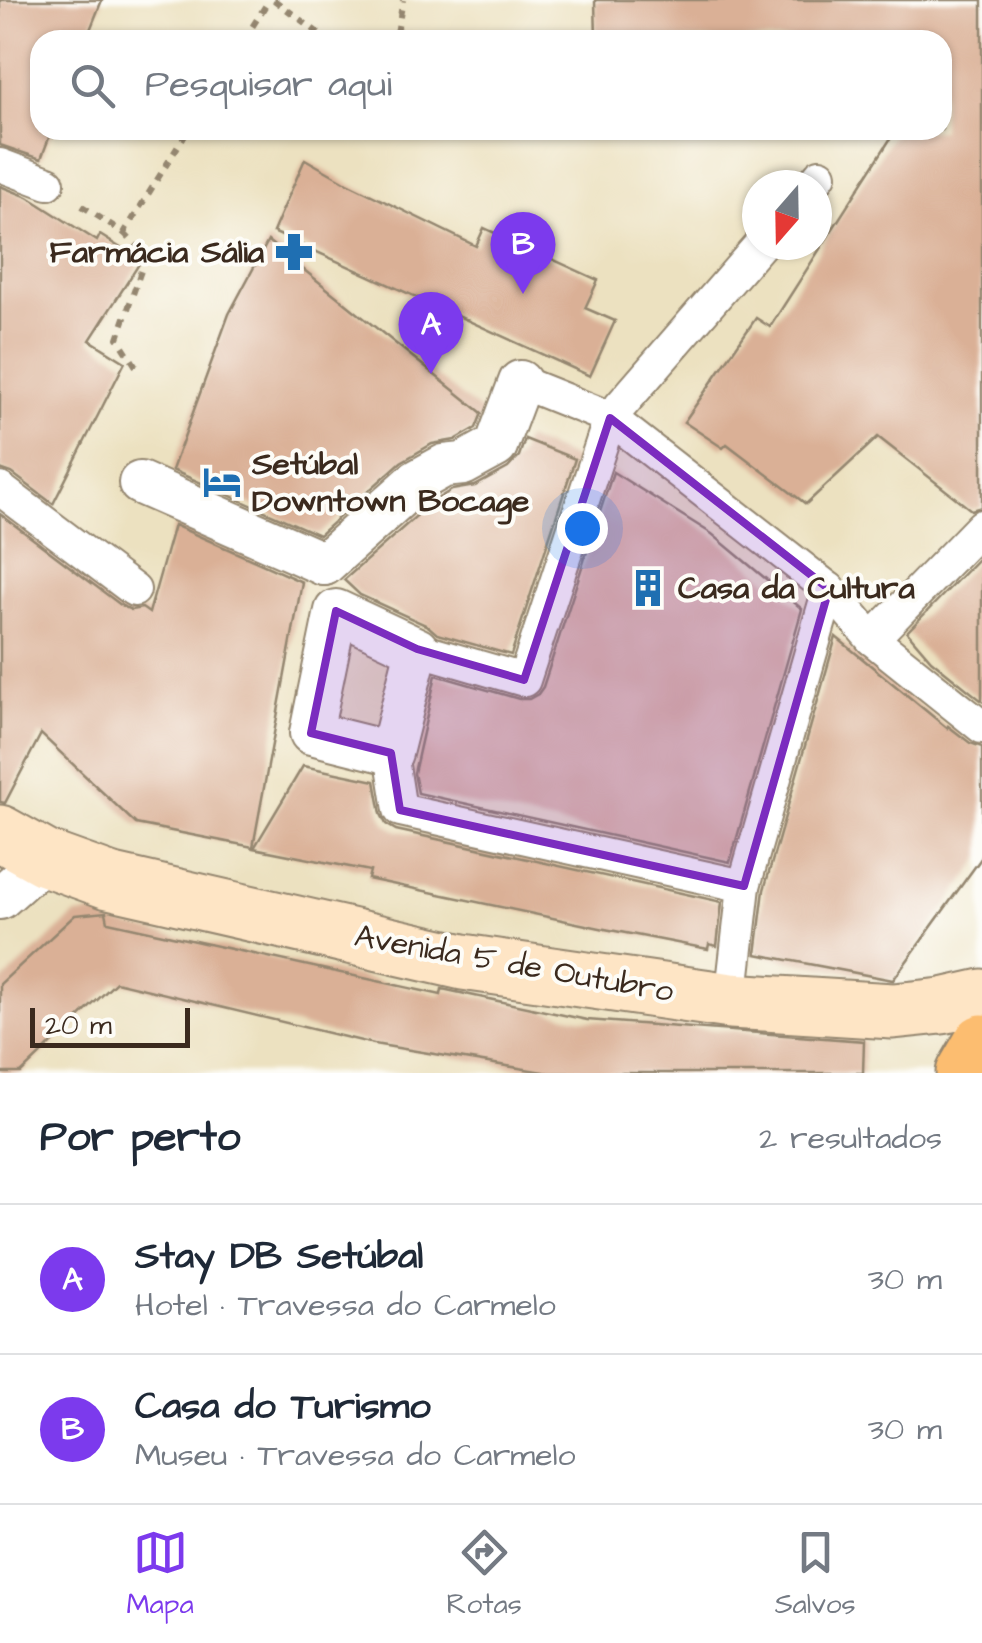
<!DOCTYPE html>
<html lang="pt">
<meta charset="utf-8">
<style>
:root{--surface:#fff;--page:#f2f2f3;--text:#1f2937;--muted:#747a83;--line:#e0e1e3;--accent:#7c3aed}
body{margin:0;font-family:"Architects Daughter",sans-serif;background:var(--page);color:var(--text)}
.compass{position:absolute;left:742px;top:170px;width:90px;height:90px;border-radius:50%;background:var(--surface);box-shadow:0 2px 8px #0004;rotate:200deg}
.scale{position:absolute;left:30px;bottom:25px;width:160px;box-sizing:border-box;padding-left:10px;border:5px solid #3b2a1e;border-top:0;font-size:28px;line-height:35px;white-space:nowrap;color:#3b2a1e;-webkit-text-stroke:8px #fdfcf7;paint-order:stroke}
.you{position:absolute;left:582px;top:528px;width:35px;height:35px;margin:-25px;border:8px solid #fff;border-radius:50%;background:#1a73e8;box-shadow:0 0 0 15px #1a73e833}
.badge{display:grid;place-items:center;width:65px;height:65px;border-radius:50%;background:var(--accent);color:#fff;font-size:32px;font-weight:700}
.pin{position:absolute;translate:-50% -82px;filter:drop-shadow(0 2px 5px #0008)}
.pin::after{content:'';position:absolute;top:52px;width:35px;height:30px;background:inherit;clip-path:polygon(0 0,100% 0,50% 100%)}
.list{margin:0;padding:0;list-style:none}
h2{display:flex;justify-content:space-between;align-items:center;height:130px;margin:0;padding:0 40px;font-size:42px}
h2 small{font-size:32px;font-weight:400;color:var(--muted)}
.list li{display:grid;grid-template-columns:65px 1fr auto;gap:30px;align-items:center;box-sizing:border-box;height:150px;padding:0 40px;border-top:2px solid var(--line)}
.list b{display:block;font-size:38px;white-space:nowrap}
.list p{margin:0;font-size:32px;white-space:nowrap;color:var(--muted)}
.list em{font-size:32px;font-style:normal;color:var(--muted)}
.icon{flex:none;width:55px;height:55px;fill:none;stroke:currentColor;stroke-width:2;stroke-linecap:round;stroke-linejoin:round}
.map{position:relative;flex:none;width:982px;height:1073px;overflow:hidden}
.search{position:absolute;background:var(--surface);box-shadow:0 2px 8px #0004;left:30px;right:30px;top:30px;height:110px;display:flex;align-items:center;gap:25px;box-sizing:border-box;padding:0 35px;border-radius:30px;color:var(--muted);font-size:38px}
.sheet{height:430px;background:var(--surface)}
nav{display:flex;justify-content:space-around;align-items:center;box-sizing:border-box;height:140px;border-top:2px solid var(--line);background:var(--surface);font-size:28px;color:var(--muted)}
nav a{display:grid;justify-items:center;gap:5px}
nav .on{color:var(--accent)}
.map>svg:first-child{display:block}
.building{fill:#dab096}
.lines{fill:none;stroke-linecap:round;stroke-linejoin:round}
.pedestrian-casing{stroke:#94866f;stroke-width:36}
.minor-casing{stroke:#94866f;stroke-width:46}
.secondary-casing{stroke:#94866f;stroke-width:59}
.primary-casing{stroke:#94866f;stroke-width:59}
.path{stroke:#94866f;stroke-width:6;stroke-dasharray:8 8;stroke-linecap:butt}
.pedestrian{stroke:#fff;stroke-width:32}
.minor{stroke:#fff;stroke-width:42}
.secondary{stroke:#fee5c5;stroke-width:55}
.primary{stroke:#fcbd6f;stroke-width:55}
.marked{fill:#7b2cbf;fill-opacity:0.2;stroke:#7b2cbf;stroke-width:8;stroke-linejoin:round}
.labels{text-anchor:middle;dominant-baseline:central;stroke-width:8;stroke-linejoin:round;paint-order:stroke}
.poi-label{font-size:32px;font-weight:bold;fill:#3b2a1e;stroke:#fdfcf7;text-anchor:start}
.street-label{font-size:32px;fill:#3b2a1e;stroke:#fdfcf7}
</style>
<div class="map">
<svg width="982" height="1073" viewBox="0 0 982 1073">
<rect width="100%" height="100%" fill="#fdfcf7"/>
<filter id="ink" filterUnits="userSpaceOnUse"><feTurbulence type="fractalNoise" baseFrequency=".01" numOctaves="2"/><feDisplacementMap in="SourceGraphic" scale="20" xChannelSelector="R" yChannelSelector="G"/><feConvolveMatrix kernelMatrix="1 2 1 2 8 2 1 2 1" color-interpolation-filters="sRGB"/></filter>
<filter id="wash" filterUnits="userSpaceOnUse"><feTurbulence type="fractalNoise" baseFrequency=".0048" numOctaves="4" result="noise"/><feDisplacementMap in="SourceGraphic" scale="40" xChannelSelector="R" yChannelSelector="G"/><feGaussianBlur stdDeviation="2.25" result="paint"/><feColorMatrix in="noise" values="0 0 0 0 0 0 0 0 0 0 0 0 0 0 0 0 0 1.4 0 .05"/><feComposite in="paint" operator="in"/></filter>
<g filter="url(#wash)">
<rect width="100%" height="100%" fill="#ece1c0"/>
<g id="blocks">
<g class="building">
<path d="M0,0H102L86,40H40V130H52L41,159L0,145Z"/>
<path d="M595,0H982V507L971,510L878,437L806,504L727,444L723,448L684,422L756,318L770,327L896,130H942V40H596Z"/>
<path d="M305,159L347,183L476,246L484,228L598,280L585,308L615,321L590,376L273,232Z"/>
<path d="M0,186L28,197L97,241L100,235L141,261L90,340L125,362L53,504L12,473L0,469Z"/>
<path d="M268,241L482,413L476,428L455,440L432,444L401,462L319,535L172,470L229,314Z"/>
<path d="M525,439L575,459L511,655L437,634L428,626L360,595L344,580L432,502L452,490L475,486L508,468L519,456Z"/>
<path d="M613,472L712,534L802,609L730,862L418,793L414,773L436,675L519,699H529L538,694L543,687Z"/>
<path d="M0,514L122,606L131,610L142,608L149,613L174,525L302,582L253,847L136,824L41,734L5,803L0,802Z"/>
<path d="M982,555V701L931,660L907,632Z"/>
<path d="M836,637L947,728L948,726L970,743L982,747V857L893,980L756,954L764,890Z"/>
<path d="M303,766L375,781L381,814L386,824L396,830L722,902L717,946L709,944L708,949L605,929L368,879L370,871L254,848Z"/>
<path d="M106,912L108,922L441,995L442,989L587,1020L864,1041L863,1073H549L374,1044L116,982L21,1073H0V984L75,915Z"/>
</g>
</g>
</g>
<g filter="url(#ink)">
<use href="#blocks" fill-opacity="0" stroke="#94866f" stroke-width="2.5"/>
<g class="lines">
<g class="pedestrian-casing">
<g id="pedestrian">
<path d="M0,165L48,183"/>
<path d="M812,185L820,175"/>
<path d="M520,382L610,418L829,589L872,639L982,727"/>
<path d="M0,489L134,590"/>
<path d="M872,639L982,526"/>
<path d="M417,649L524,680L610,418L760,245"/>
<path d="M391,753L400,810L744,886"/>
<path d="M731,1001L744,886L829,589"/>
</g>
</g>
<g class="minor-casing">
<g id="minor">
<path d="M140,483L324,564"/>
<path d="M324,564L417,481L444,466L463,464L496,446L520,382"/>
<path d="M336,611L417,649L391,753L311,733Z"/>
<path d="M0,898L45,858"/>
</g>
</g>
<g class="secondary-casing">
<path id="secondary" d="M0,833L45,858L109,881L463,962L731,1001L893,1011L942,1006L982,997"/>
</g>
<g class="primary-casing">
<path id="primary" d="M964,1073L982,1042"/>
</g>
<g class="path">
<path d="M274,0L328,40"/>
<path d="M397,33L403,0"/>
<path d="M244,40L269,0"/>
<path d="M82,206L124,233L188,130"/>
<path d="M124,233L146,256L118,338L137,368"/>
</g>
<use href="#pedestrian" class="pedestrian"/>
<use href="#minor" class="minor"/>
<use href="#secondary" class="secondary"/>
<use href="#primary" class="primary"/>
</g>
</g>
<path class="marked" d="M610,418L829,589L744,886L400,810L391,753L311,733L336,611L417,649L524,680Z"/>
<defs>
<g id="pharmacy-bare" transform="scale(3)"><path d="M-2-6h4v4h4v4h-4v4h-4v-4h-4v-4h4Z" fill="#1f6fb2" stroke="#fdfcf7" stroke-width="2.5" paint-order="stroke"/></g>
<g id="hotel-bare" transform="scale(3)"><path d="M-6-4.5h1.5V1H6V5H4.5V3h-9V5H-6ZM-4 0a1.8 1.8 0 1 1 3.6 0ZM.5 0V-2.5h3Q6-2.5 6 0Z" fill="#1f6fb2" stroke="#fdfcf7" stroke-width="2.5" paint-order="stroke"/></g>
<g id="building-bare" transform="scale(3)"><path d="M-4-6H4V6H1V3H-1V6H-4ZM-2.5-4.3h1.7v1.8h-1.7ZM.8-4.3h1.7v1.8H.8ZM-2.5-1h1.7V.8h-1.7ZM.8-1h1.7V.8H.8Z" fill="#1f6fb2" stroke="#fdfcf7" stroke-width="2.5" paint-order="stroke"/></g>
</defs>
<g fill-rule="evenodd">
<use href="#pharmacy-bare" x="294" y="252"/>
<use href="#hotel-bare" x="222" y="482"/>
<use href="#building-bare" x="648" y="588"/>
</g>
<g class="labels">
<g class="poi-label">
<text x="264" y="252" text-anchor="end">Farmácia Sália</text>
<text x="252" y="464">Setúbal<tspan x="252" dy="37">Downtown Bocage</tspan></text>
<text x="678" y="588">Casa da Cultura</text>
</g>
<g class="street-label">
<text transform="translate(514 964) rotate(10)">Avenida 5 de Outubro</text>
</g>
</g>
</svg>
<svg class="compass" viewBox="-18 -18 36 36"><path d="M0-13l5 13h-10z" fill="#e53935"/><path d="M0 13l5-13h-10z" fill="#747a83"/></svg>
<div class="scale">20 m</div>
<div class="you"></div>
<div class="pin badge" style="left:431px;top:374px">A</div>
<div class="pin badge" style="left:523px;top:294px">B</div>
<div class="search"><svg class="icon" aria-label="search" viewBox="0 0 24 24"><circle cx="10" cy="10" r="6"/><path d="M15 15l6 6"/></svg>Pesquisar aqui</div>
</div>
<section class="sheet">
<h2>Por perto<small>2 resultados</small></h2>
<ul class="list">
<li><span class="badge">A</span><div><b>Stay DB Setúbal</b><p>Hotel · Travessa do Carmelo</p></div><em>30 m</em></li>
<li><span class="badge">B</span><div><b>Casa do Turismo</b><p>Museu · Travessa do Carmelo</p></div><em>30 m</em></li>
</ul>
</section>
<nav>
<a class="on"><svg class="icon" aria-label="map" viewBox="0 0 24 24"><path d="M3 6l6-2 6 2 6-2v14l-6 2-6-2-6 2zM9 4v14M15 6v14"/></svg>Mapa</a>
<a><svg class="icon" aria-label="directions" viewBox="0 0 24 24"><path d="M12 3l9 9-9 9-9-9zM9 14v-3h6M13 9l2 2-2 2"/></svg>Rotas</a>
<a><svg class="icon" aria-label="saved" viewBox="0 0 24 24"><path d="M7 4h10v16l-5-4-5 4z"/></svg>Salvos</a>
</nav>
